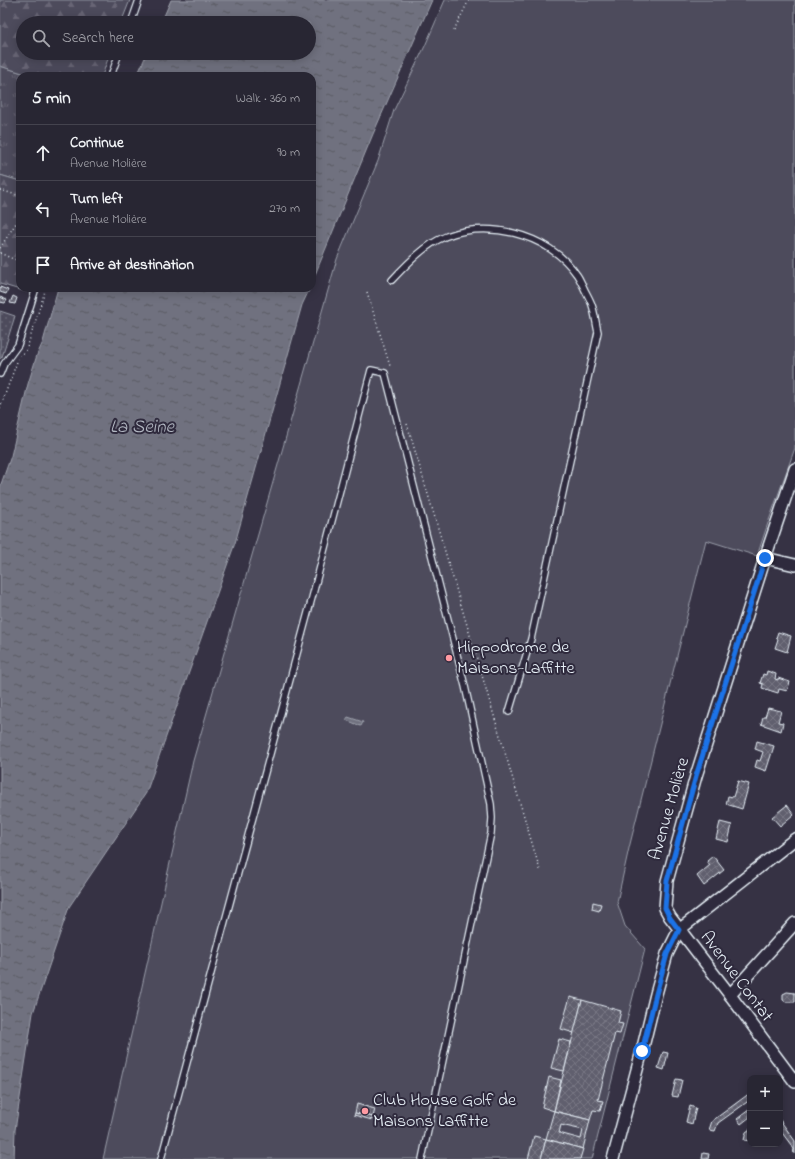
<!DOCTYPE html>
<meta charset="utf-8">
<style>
:root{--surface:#282633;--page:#34323f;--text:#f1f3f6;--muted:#a5a5ac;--line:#44434e}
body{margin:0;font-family:"Indie Flower",sans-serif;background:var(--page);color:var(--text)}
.controls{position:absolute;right:12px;bottom:12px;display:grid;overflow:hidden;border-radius:8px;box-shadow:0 2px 10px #0003}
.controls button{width:36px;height:36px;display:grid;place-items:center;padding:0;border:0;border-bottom:1px solid var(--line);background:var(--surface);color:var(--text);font:20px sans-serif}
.stop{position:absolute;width:12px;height:12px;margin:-9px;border:3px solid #1a73e8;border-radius:50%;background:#fff}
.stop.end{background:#1a73e8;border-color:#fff;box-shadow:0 1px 4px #0008}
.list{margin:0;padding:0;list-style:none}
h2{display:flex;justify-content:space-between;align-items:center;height:52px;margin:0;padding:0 16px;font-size:17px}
h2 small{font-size:13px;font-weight:400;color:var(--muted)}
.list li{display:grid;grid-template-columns:26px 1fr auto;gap:12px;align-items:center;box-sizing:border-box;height:56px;padding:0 16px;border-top:1px solid var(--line)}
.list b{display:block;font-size:15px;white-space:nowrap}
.list p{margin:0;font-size:13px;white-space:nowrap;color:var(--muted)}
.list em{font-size:13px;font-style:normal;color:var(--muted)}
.icon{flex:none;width:22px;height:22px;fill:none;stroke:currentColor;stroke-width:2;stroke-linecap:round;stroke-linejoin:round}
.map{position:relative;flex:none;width:795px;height:1159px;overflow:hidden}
.search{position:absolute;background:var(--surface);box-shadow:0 2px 10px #0003;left:16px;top:16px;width:300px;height:44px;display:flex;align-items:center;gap:10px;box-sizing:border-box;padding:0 14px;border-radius:22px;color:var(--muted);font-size:15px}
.panel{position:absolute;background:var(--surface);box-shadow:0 2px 10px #0003;left:16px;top:72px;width:300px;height:220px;border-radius:12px}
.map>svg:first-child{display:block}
.grass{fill:url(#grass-tufts);stroke:#9a9eaa}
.forest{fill:url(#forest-firs);stroke:#9a9eaa}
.garden{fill:url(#garden-dots);stroke:#9a9eaa}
.pitch{fill:#4d4b5c;stroke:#9a9eaa}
.water{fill:url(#water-ripples);stroke:#a0a4af}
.building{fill:url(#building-cross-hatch);stroke:#e8f1f8;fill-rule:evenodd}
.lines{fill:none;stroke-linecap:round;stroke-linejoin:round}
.lane-casing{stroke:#e8f1f8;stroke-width:8}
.street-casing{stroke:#e8f1f8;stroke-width:14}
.path{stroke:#e8f1f8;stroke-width:1.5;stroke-dasharray:1 3;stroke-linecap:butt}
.lane{stroke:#2f2a3d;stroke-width:5.5}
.street{stroke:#2f2a3d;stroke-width:11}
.route{stroke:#1a73e8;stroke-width:5}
.poi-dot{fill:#ff9aa2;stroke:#2f2a3d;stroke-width:1.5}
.labels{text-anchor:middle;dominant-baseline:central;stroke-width:4;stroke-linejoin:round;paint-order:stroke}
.poi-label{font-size:18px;fill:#e8f1f8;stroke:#2f2a3d;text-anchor:start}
.street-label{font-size:18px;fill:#e8f1f8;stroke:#2f2a3d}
.water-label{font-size:19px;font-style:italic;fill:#b2b7c2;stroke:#2f2a3d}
</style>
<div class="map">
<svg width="795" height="1159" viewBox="0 0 795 1159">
<defs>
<pattern id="grass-tufts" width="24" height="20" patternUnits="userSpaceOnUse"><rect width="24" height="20" fill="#4d4b5c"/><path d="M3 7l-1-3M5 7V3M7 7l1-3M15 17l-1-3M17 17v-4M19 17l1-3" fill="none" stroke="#676574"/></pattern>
<pattern id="forest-firs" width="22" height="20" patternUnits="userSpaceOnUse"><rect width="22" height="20" fill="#4d4b5c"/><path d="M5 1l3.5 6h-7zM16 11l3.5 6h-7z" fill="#676574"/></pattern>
<pattern id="garden-dots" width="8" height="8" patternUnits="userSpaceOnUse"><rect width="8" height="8" fill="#4d4b5c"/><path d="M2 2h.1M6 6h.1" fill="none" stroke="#676574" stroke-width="1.8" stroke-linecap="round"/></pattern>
<pattern id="water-ripples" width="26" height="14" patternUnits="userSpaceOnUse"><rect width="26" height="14" fill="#70717f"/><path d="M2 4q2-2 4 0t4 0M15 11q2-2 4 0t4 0" fill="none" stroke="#5b5c64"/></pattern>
<pattern id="building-cross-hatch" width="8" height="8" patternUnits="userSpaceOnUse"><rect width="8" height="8" fill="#605e6e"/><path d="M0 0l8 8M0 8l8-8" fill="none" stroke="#777683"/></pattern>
</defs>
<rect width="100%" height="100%" fill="#363244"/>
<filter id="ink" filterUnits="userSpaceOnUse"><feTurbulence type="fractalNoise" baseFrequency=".025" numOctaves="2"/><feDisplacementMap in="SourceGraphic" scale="8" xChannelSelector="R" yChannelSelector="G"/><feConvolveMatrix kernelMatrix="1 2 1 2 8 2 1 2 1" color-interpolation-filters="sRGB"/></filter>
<g filter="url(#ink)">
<path class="grass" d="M0,66L32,76H20V181L0,175Z"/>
<g class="forest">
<path d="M0,0H130L121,23H23V53H110L102,76H32L0,66Z"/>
<path d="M0,175L20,181V288H29L27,292L0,284Z"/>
</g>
<path class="garden" d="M0,311L15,316L2,357L0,359Z"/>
<path class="pitch" d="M445,0H795V448L768,523L757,556L706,540L629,848L617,902L625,926L645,949L592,1159H103L193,761L337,259L378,161L394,110L425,46Z"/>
<g class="water">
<path d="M171,0H432L373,134L312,282V76H137L147,53H309V23H161Z"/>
<path d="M58,288H310L302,305L235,543L146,793L69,907L33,1013L15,1130L14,1159H0V487L11,456L28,384L37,355L43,342Z"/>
<path d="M348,717L363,722L361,726L346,720Z"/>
</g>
<g class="building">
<path d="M0,287L8,290L6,294L0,292Z"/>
<path d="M13,296L17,298L15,304L10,303Z"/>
<path d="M0,297L7,300L5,303L0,302Z"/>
<path d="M778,632L791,636L787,652L775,648L778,639L776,638Z"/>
<path d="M767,671L776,674L775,679L778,680V678L790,682L787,691L779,689L778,693L762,688L763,684L760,683L763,674L766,675Z"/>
<path d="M768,708L781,711L778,722L783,723L781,731L761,724L763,717H765Z"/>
<path d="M757,741L774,746L766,771L755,767L757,760L760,761L763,752L755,749Z"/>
<path d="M738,781L749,784L742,809L726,804L728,796L733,797Z"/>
<path d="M787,805L794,814L780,826L772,817Z"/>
<path d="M720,822L732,825L728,842L716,839Z"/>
<path d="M713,856L724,870L704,886L697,876L710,865L707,861Z"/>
<path d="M593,902L601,904L599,911L592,909Z"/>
<path d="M787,992L795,993V1002H786L783,1000V994Z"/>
<path d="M570,997L582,1000L574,1033L561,1029Z"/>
<path d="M582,1000L621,1011L618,1023L623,1024L620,1034L615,1033L598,1100L603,1101L600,1111L593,1110L590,1120L554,1111Z"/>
<path d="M559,1039L571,1042L564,1071L551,1068Z"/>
<path d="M663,1052L668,1053L664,1070L658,1068Z"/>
<path d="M549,1077L561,1080L554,1111L542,1107Z"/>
<path d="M676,1079L682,1080L678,1097L672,1096Z"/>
<path d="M750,1093V1100L718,1123L715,1131L709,1130L712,1121Z"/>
<path d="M357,1104L375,1109L373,1117L355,1113Z"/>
<path d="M690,1106L696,1108L692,1124L686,1122Z"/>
<path d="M750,1109V1117L741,1124L737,1119Z"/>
<path d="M554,1111L590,1120L583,1149L546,1139ZM561,1125L583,1130L581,1139L559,1133Z"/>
<path d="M355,1113L373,1117L372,1120L354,1115Z"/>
<path d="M780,1120L795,1141V1153H793L794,1149L780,1130Z"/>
<path d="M750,1129V1141L744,1140L746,1132Z"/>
<path d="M534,1136L546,1139L541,1159H528Z"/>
<path d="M546,1139L583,1149L580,1159H541Z"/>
<path d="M703,1153L709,1154L708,1159H702Z"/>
</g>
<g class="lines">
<g class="lane-casing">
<g id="lane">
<path d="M131,23L139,0"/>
<path d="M111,76L119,53"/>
<path d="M392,280C404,267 422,248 438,240C483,217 549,233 577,275C580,279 581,283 583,286C586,293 590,299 592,305C595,314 596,324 598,332L531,639L509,712"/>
<path d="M0,374L4,364L18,345L36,288"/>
<path d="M161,1159L313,594L371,370L385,373L465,686L491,804L492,818L491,833L422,1159"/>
</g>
</g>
<g class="street-casing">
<g id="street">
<path d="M795,469L765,558L696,776L667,881L665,908L670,917L730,995L795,1082"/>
<path d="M765,558L795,565"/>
<path d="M730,995L795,923"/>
<path d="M613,1159L642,1051L656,994L667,954L679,930L795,839"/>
</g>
</g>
<g class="path">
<path d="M454,30L469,0"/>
<path d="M0,190L20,196"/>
<path d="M0,248L20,217"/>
<path d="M0,253L11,258L20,261"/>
<path d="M367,292L390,366"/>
<path d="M20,356L26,351L46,288"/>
<path d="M0,408L18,359"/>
<path d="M407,424L540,870"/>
</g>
<use href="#lane" class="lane"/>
<use href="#street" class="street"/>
</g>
</g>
<g class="lines" filter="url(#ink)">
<path class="route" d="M642,1051L656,994L667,954L679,930L670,918L665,908L667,881L696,776L765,558"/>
</g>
<g class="poi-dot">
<circle cx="449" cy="658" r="4"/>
<circle cx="365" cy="1111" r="4"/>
</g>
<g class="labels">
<g class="poi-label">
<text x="457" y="648">Hippodrome de<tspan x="457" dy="21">Maisons-Laffitte</tspan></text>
<text x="373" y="1101">Club House Golf de<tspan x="373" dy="21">Maisons Laffitte</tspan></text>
</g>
<g class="street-label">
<text transform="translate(670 809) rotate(-74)">Avenue Molière</text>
<text transform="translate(736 977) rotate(53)">Avenue Contat</text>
</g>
<g class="water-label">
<text x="142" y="427">La Seine</text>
</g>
</g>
</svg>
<div class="controls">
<button>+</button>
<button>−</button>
</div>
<div class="stop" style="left:642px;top:1051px"></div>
<div class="stop end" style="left:765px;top:558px"></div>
<div class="search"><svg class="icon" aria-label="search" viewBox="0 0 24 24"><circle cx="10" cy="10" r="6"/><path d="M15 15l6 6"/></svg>Search here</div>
<section class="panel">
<h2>5 min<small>Walk · 360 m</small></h2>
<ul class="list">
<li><svg class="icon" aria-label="ahead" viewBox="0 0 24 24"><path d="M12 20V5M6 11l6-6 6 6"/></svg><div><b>Continue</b><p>Avenue Molière</p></div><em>90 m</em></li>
<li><svg class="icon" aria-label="left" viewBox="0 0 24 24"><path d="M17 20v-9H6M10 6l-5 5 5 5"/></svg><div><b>Turn left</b><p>Avenue Molière</p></div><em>270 m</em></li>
<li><svg class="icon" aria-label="arrive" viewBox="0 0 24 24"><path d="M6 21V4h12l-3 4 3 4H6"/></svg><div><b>Arrive at destination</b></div></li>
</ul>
</section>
</div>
